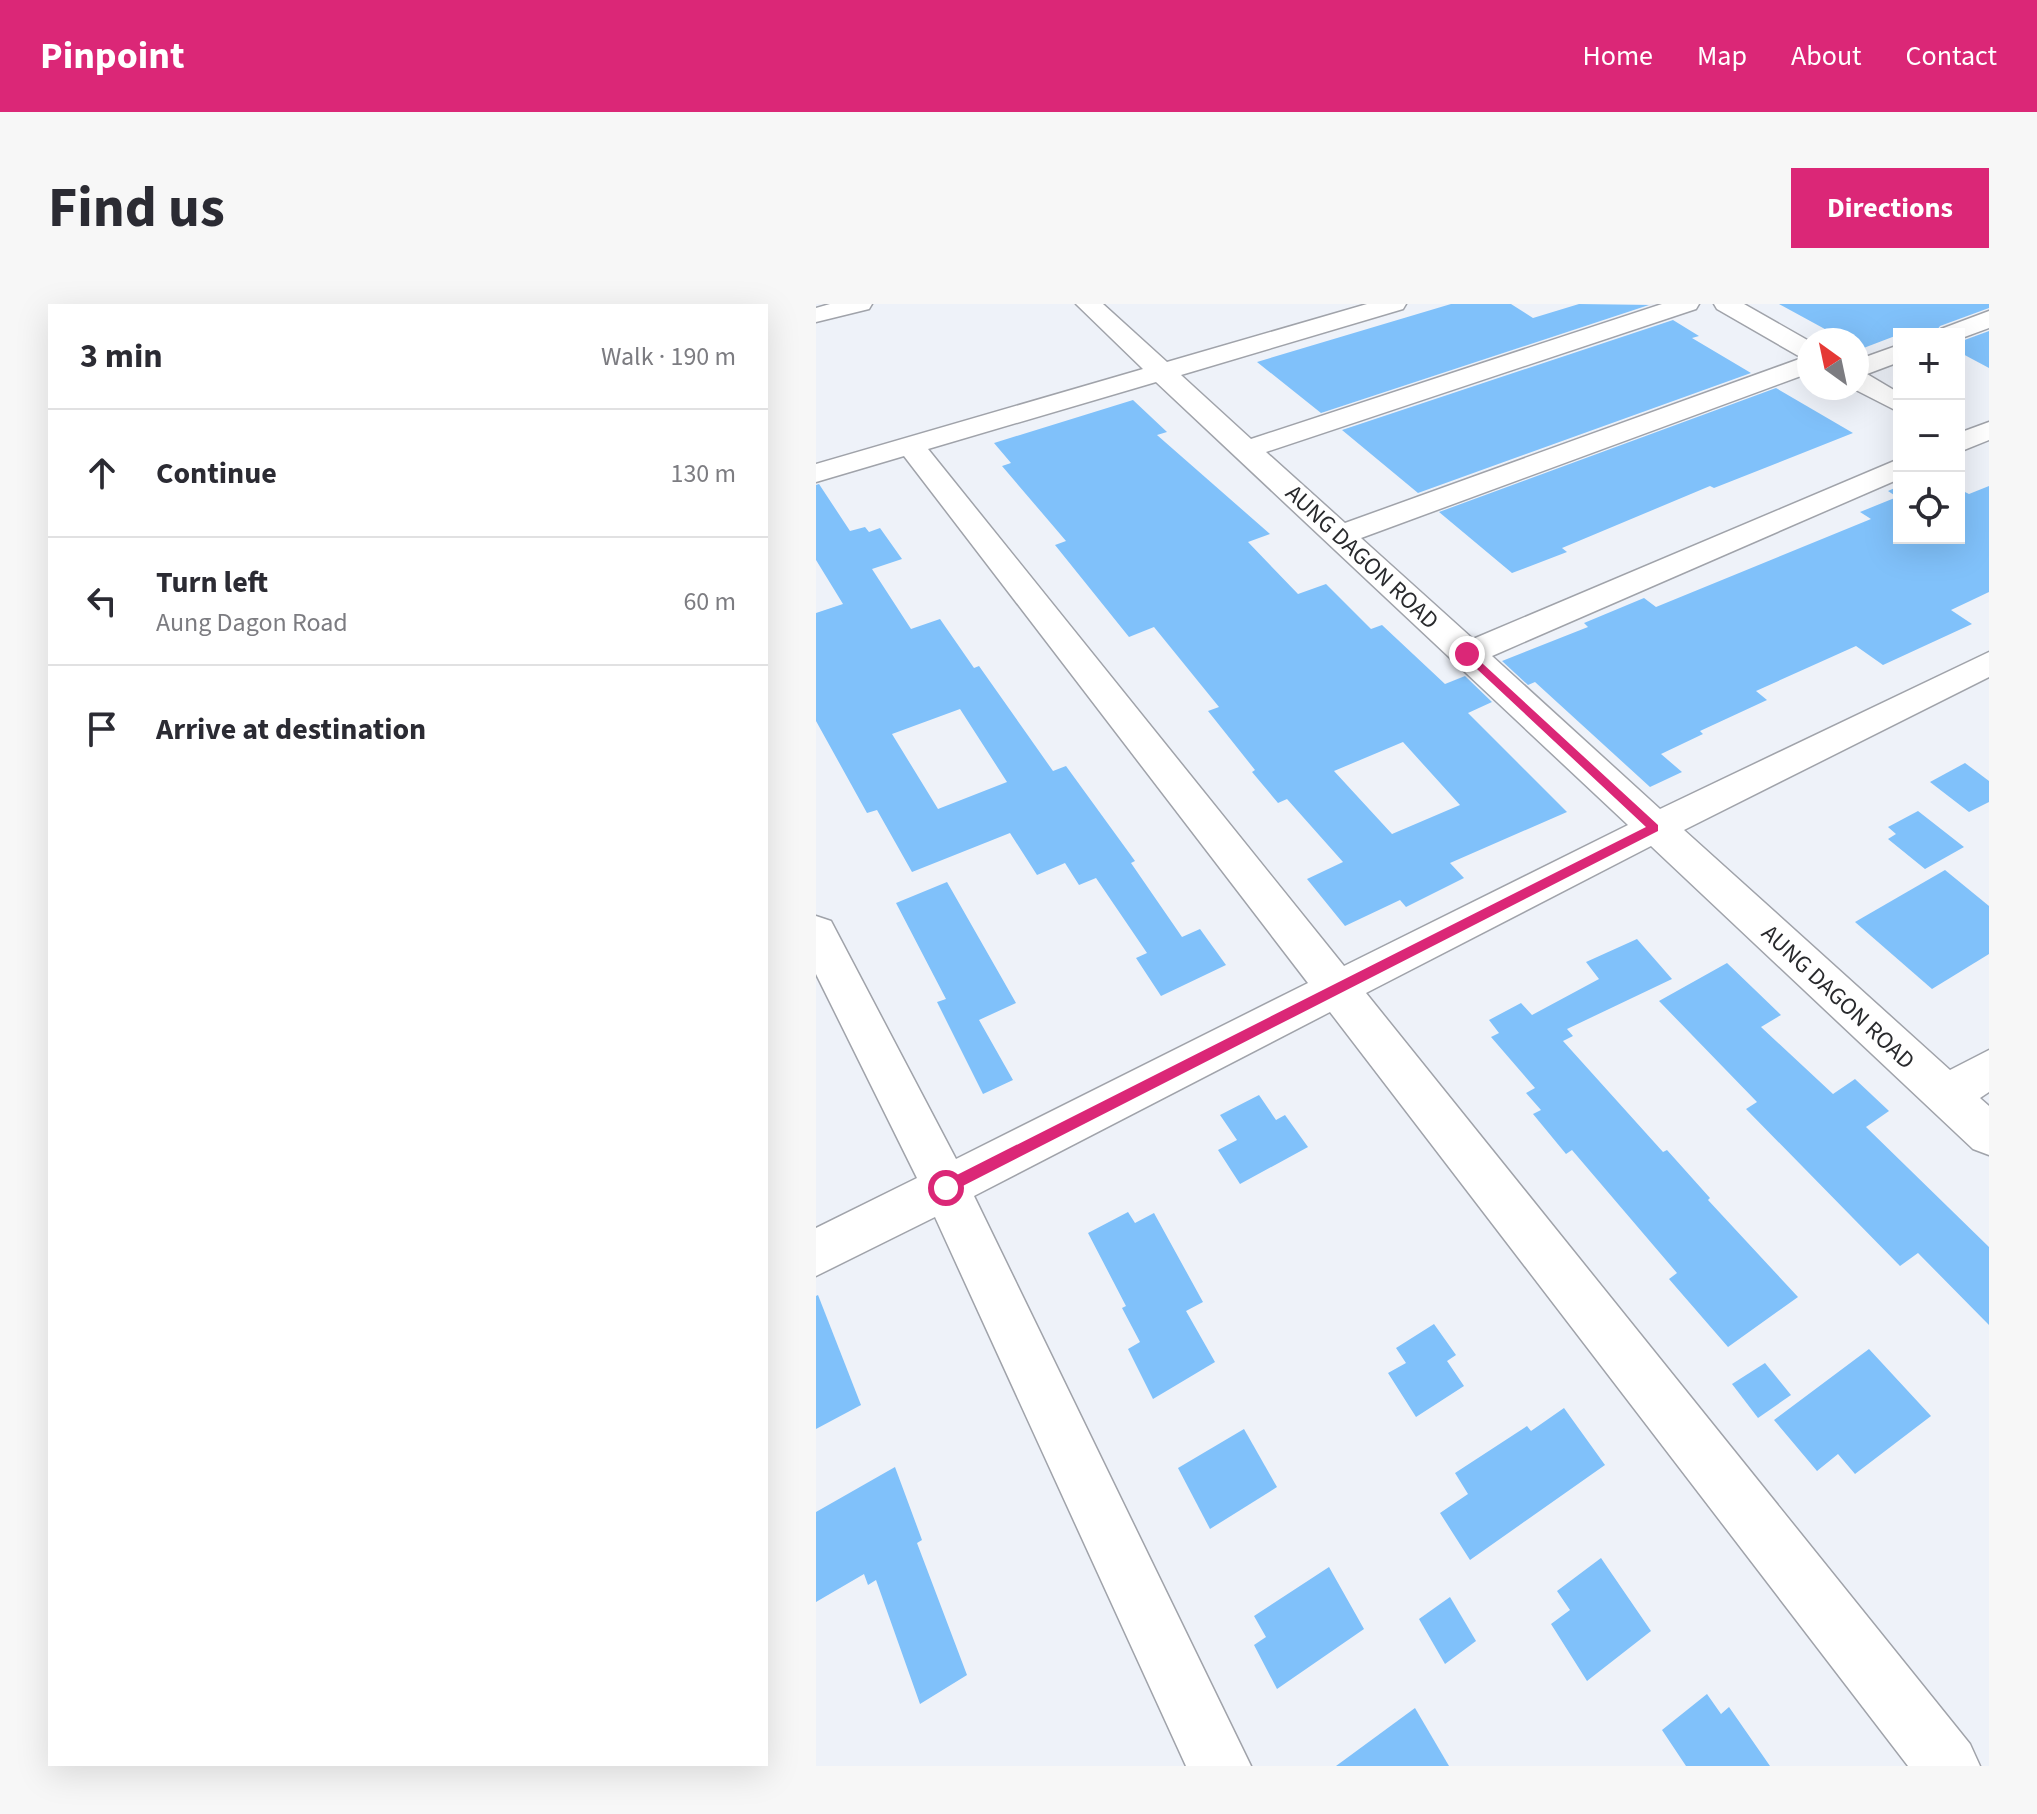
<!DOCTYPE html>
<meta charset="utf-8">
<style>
:root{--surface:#fff;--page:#f7f7f7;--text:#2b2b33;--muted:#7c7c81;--line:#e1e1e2;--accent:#db2777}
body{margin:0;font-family:"Source Sans 3",sans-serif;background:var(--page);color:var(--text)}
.controls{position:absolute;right:24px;top:24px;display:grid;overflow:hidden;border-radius:0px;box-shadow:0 8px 32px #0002}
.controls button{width:72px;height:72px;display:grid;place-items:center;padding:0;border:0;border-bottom:2px solid var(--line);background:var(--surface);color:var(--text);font:40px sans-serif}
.compass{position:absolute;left:981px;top:24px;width:72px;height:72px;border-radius:50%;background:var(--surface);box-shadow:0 8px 32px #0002;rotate:327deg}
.stop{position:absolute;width:24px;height:24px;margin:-18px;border:6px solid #db2777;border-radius:50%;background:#fff}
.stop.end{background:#db2777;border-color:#fff;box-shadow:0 2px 8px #0008}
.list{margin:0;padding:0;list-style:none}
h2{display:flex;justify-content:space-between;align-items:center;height:104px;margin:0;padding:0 32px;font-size:34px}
h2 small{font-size:26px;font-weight:400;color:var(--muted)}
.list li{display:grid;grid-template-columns:52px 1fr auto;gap:24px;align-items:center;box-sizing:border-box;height:128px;padding:0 32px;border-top:2px solid var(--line)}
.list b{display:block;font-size:30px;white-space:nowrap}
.list p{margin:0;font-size:26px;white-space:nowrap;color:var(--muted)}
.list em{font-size:26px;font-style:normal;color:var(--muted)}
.icon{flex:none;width:44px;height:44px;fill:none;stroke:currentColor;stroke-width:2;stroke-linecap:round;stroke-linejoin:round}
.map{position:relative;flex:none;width:1173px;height:1462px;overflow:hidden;border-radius:0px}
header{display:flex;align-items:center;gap:48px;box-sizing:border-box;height:112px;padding:0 40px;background:var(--accent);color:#fff}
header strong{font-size:38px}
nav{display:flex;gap:44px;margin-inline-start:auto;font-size:28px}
.intro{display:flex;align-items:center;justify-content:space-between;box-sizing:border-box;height:192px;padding:0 48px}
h1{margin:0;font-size:56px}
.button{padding:20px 36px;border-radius:0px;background:var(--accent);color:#fff;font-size:28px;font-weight:700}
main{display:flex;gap:48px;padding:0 48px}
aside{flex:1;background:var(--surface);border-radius:0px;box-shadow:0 8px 32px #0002}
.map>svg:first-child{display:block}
.building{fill:#80c1fa;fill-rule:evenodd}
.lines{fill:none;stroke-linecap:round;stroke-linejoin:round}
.minor-casing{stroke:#a0a3aa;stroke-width:3}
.primary-casing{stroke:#a0a3aa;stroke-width:3}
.minor{fill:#fff;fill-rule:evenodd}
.primary{fill:#fff;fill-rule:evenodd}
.route{fill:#db2777}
.labels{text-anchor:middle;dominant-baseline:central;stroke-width:8;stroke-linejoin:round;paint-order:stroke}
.street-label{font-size:24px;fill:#292a2d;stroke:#fff}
</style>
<header>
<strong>Pinpoint</strong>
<nav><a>Home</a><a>Map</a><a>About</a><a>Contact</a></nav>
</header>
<div class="intro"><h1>Find us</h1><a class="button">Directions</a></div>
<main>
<aside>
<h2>3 min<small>Walk · 190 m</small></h2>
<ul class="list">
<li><svg class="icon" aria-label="ahead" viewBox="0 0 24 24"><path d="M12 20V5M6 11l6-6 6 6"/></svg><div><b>Continue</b></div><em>130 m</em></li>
<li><svg class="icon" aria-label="left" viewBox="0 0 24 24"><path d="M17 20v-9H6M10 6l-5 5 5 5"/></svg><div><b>Turn left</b><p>Aung Dagon Road</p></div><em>60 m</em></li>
<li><svg class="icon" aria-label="arrive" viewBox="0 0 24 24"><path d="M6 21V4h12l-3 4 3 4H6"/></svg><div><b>Arrive at destination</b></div></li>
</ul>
</aside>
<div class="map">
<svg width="1173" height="1462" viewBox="0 0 1173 1462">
<rect width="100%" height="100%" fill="#eef2f9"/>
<g class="building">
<path d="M635,0H695L717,14L763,0L833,1L505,109L441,58Z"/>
<path d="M963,0H1173V4L1124,22L1118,30L1100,24L1045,45L1041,43V36H1029Z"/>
<path d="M857,16L883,32L876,34L935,69L602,189L526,126Z"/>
<path d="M1173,27V64L1143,48V38Z"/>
<path d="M960,84L1037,129L898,184L894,182L746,244L751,248L696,269L623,208Z"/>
<path d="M317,96L351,128L341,131L454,230L432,238L482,290L510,280L555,325L566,321L629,380L649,372L676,398L652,409L751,508L634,559L648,574L590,603L584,596L529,622L491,575L527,558L471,495L462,499L436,468L439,466L392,407L403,403L338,323L313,333L239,241L250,237L186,162L195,159L178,139ZM587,438L644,501L576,530L518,467Z"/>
<path d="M3,180L34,227L49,223L53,228L64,224L86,255L56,265L95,325L124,315L158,364L163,362L237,467L250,462L319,557L315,559L366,633L384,625L410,661L345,692L320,654L331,649L280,574L263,581L249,559L221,571L194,529L96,568L61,506L51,509L0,417V309L27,300L0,256V181ZM144,405L191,478L122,505L76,430Z"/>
<path d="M1083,182V234H1143V185L1153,190L1173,182V288L1135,306L1156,320L1067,361L1040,342L940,387L951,396L884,427L887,430L845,450L866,468L834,483L719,378L712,381L686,357L772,323L768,319L828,294L840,303L1055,215L1044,208L1081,193L1072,187Z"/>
<path d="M1149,459L1173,477V498L1153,508L1114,478Z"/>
<path d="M1102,507L1148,543L1109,565L1072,535L1080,530L1072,523Z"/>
<path d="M1129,566L1173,602V650L1116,685L1039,618Z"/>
<path d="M131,578L200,699L163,716L197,776L167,790L121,698L130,695L80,599Z"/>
<path d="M821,635L856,675L751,725L757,732L747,737L847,848L851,846L894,894L892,896L982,993L912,1043L853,975L861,969L756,846L750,850L717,810L725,806L710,789L719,784L675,733L683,729L673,716L705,699L716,711L783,675L770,658Z"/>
<path d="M911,659L965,711L945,723L1017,790L1039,775L1073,807L1050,823L1173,943V1021L1102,949L1084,962L930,805L941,798L843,697Z"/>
<path d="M443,791L460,816L469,811L492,843L424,880L402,846L421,836L404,811Z"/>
<path d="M312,908L319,919L338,909L387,998L370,1007L399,1058L337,1095L312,1045L324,1038L306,1004L310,1002L272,929Z"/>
<path d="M2,991L45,1101L0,1125V992Z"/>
<path d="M618,1020L640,1051L631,1057L648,1082L600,1113L572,1069L590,1059L580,1044Z"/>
<path d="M1053,1045L1115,1112L1039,1170L1022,1150L1001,1167L958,1116Z"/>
<path d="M949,1059L975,1091L942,1114L916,1080Z"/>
<path d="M748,1104L789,1161L654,1256L624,1209L652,1190L639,1169L711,1122L715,1127Z"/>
<path d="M428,1125L461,1183L394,1225L362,1164Z"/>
<path d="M79,1163L106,1236L101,1239L151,1371L104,1400L60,1276L52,1281L48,1270L0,1298V1208Z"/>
<path d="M785,1254L835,1327L771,1377L735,1320L754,1306L741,1287Z"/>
<path d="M513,1263L548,1325L461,1385L438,1341L450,1333L438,1312Z"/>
<path d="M634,1293L660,1337L629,1360L603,1315Z"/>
<path d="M891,1390L905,1410L913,1403L954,1462H870L846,1426Z"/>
<path d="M599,1404L633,1462H520Z"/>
</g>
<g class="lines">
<g class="minor-casing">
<g id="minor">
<path d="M260,0H287L351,58L551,0H590L587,5L365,71L435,135L846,0H883L880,5L450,148L529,219L986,54L901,5L898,0H928L993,37V69L545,234L657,335L1083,155V175L676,352L844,505L1173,348V373L868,526L1134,766L1173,746V788L1164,794L1173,802V851L1157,845L835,542L550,689L1154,1440L1164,1462H1092L514,708L158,892L435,1462H370L119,913L0,972V924L101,874L0,670V612L15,617L140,855L492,679L88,152L0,178V160L327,65ZM340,78L812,521L528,662L112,145Z"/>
<path d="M1173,7V24L1143,35V30H1121L1125,25Z"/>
<path d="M1083,41V58L1051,70L1083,89V108L1036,84H1041V56Z"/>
<path d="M1173,118V136L1143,148V129Z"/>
</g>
</g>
<g class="primary-casing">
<path id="primary" d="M14,0H56L53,5L0,18V4Z"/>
</g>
<use href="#minor" class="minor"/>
<use href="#primary" class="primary"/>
</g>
<path class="route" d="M647,348H654L842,521V527L135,888H125V879L830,523L647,352Z"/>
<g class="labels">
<g class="street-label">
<text transform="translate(546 253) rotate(43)">AUNG DAGON ROAD</text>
<text transform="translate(1022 693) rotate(43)">AUNG DAGON ROAD</text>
</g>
</g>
</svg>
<div class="controls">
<button>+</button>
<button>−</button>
<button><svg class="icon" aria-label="locate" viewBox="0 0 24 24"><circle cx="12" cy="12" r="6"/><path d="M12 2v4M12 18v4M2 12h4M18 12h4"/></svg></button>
</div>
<svg class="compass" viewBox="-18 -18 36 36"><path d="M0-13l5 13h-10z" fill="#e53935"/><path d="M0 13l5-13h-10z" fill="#7c7c81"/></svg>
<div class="stop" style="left:130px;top:884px"></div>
<div class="stop end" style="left:651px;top:350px"></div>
</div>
</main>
